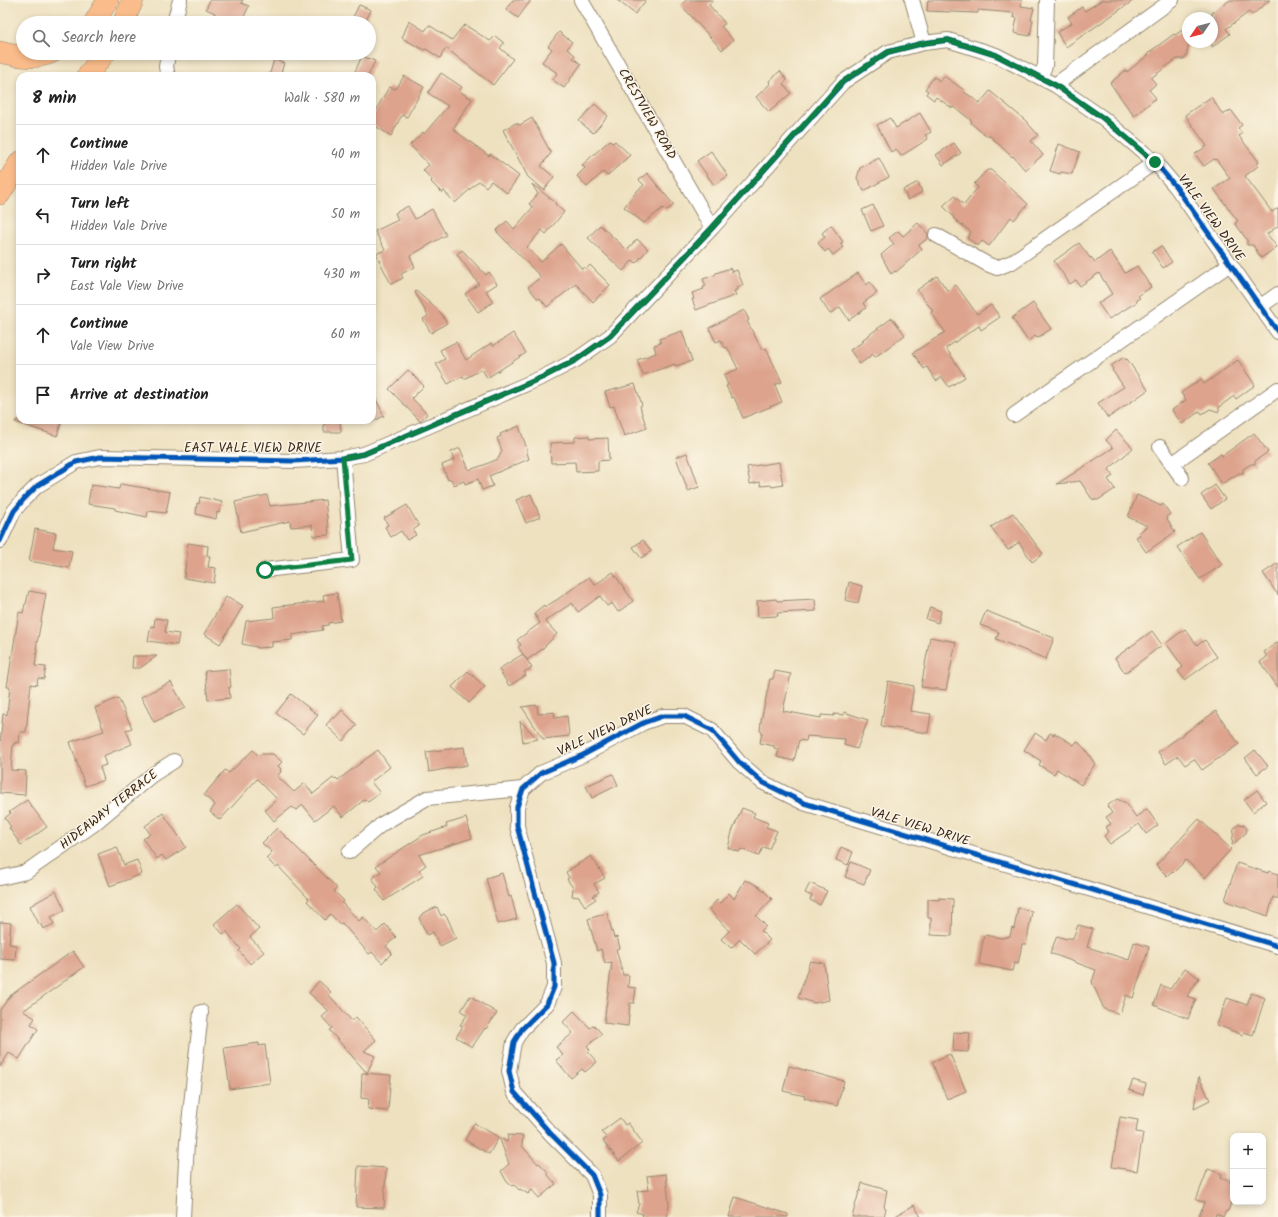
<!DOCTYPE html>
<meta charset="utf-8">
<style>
:root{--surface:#fff;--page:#f2f2f2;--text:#222;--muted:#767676;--line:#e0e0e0}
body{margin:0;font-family:Kalam,sans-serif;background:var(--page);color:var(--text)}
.controls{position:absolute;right:12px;bottom:12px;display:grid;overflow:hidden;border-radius:8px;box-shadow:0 2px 6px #0003}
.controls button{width:36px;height:36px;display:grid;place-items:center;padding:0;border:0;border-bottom:1px solid var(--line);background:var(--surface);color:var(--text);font:20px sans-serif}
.compass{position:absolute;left:1182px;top:12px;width:36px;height:36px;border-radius:50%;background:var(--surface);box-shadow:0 2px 6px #0003;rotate:235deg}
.stop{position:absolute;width:12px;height:12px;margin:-9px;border:3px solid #0b8043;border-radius:50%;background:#fff}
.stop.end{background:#0b8043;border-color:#fff;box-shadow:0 1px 4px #0008}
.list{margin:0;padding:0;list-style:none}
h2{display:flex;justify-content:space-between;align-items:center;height:52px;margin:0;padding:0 16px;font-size:17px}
h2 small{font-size:13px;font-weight:400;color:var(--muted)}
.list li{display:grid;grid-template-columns:26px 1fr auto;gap:12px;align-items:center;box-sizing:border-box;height:60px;padding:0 16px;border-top:1px solid var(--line)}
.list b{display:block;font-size:15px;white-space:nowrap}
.list p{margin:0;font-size:13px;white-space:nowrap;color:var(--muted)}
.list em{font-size:13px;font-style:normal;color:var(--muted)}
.icon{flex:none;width:22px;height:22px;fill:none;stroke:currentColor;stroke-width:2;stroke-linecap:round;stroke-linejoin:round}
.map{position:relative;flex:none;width:1278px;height:1217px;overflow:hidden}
.search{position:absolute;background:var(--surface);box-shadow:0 2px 6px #0003;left:16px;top:16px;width:360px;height:44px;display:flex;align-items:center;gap:10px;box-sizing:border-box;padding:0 14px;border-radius:22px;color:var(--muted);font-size:15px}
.panel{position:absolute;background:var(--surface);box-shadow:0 2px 6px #0003;left:16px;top:72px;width:360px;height:352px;border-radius:12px}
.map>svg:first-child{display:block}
.building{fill:#dda38c}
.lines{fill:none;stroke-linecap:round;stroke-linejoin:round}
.minor-casing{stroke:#94866f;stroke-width:16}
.highway-casing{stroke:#94866f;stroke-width:22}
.minor{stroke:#fff;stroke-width:14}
.highway{stroke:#fabc8b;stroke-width:21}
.cycleway-casing{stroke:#fcf5e5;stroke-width:8}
.cycleway{stroke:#0057b8;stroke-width:5}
.route{stroke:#0b8043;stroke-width:5}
.labels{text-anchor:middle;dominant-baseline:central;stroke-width:3;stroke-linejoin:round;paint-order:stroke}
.street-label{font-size:13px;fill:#3b2a1e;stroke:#fcf5e5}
</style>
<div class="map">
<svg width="1278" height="1217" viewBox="0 0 1278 1217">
<rect width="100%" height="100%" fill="#fcf5e5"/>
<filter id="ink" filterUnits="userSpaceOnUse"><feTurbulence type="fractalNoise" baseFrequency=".025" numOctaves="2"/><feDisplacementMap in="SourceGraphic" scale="8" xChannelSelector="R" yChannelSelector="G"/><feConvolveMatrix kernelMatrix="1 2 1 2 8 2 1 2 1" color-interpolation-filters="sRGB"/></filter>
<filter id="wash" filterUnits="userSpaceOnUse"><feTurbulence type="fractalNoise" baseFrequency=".012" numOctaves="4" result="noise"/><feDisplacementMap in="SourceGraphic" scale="16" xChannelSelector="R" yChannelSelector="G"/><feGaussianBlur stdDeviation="0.9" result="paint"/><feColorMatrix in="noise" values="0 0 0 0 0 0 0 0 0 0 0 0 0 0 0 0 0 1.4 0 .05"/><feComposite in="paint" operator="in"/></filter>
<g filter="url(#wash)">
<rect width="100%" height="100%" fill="#eee1c0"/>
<g id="blocks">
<g class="building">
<path d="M210,0H243L241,3L249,6L241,23H210L215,13L206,9Z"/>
<path d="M513,0H531L518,18L506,9Z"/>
<path d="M617,0H646L635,14Z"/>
<path d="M686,0H713L709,5L723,21L725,24L721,26L733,40L722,50L681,5Z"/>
<path d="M928,0L993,1V0H1022L1021,6L1034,8L1031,20H1033L1030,36L1014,33L1017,18L1013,17L1014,13L978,10V13H976L927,11Z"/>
<path d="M1102,0H1134L1066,47L1057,32L1072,23L1068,17L1082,7L1085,11Z"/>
<path d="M1230,0H1270L1252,15L1249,12L1226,29L1230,34L1212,47V13Z"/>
<path d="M359,5L371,10L365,23H361L352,19Z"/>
<path d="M409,21L425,31L429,25L452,40L463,26L464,27L465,25L490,41L495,36L504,43L500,48L513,59L493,85L446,48L440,58L426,49L424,50L402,38Z"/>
<path d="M1184,29L1188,35V47L1186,56L1184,59H1177L1151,78L1156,84L1149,90L1156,98L1134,116L1110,83L1126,70L1127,72L1149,54L1148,53L1174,34L1175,35Z"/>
<path d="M559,32L572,42L567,49L575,55L573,58L581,64L564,88L553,80L557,73L542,62L552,49L548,46Z"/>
<path d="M362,56L375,61L368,76H353Z"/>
<path d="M274,60L284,63L280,76H269Z"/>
<path d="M780,71L787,80L783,84L791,93L769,112L756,97L770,84L769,81Z"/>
<path d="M441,73L462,87L459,91L472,99L453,129L489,156L490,154L519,176L507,193L491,181L486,187L479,181L455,203L444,191L442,193L431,182L432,180L423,170L429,165L410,145L423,132L424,134L448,106L428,93Z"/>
<path d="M404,76L424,87L407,117L402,115L391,136L372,124V117L389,87L396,89Z"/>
<path d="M944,76L964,90L963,91L980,103L990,91L1026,121L1038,135L1031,141L1043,155L1025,170L1013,156L1012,157L990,136H986L971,123L972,121L962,113L953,107L952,108L936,97L934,100L926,94L928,91L925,89L934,77L940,81Z"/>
<path d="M1211,97L1223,115L1231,110L1242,125L1238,128L1242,134L1239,136L1259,162L1257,164L1258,166L1245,176L1272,212L1278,208V226L1267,234L1277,247L1261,258L1253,245H1247V240L1235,223L1238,221L1214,189L1230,178L1216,159L1215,160L1214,159L1204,166L1195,154L1207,146L1185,115Z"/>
<path d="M595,104L608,116L593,133L579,121Z"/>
<path d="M920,113L931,132L925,135L928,139L901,156L896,149L891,152L877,125L890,118L896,128Z"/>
<path d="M532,118L551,153L541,166L554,177L544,190L528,177L503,130L516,123L520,125Z"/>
<path d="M610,140L613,143L615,141L630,155L607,176L603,172L587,187L577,176L585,168L582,165Z"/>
<path d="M954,143L961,153L943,165L936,155Z"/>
<path d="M1059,144L1080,152L1072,174L1061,172L1060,174L1050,171Z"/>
<path d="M711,151L728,176L714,185L697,161Z"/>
<path d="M879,158L889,177L864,191L857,178L860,168Z"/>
<path d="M987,170H991L1028,204L1014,220L1011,217L989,246L982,241L978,246L967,238L971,232L953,218L954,217L943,206L954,196L964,205L978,187L974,184Z"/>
<path d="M647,173L674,205L666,211L663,208L644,223L624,207L637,191L644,185L639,180Z"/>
<path d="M918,182L922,192L908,200L903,190Z"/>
<path d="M532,184L556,203L555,204L564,212L546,234L542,230L527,247L541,262L561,244L582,269L584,267L586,269L590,265L610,285L593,302L576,284L547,307L540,298L538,299L528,287L541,277L496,231L507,221L514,229L533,207L529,204L538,194Z"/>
<path d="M873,205L883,226L871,231L862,210Z"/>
<path d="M408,206L415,219L432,209L446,235L410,256L415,267L401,274L403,278L391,284L376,254L385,250L375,231L398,220L395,213Z"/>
<path d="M918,223L928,234V238L919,245L922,249L896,272L895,271L891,274L881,255L894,244L889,238L898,231L903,236Z"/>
<path d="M600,225L627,250L637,239L648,249L636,263L633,260L623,271L588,238Z"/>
<path d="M831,225L843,242L840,244L843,247L833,255L828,249L825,252L818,243L825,237L822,233Z"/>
<path d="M1079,243L1090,258L1091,257L1095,262L1110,251L1125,273L1137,266L1151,287L1138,296L1140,298L1136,300L1137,302L1109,319L1098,303L1112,294L1099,273L1080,286L1076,280L1070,284L1054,261Z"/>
<path d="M1161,246L1172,262L1163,268L1152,252Z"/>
<path d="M462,250L486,275L489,272L497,284L486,291L493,302L478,312L465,294L479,284L457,254Z"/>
<path d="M730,268L732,272L737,270L743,285L737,288L738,290L734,291L736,295L696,310L692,299H694L692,293L704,289L703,287L706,286L703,279L712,276L713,277L716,273Z"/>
<path d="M858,273L866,285L870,282L877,293L863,303L866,308L849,320L840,307L830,314L820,299Z"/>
<path d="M937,276L948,291L956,285L977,314L991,305L1000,317L981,330L979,326L946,348L965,377L949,387L942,377L936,381L927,367L924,369L913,353L945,332L931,312L933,311L917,290Z"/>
<path d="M416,291L440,312L447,323L431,333L423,319L428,316L415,292Z"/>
<path d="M1033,303L1051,329L1037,338L1035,336L1028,341L1012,318Z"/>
<path d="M744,310L749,320L747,321L762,350L766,348L782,382L775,385L782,402L743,418L734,397L732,398L726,386L728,385L724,375L738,369L727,347L725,348L721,340L716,342L709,328Z"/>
<path d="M892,318L905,335L875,357L873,354L860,364L850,350L864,341L862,340Z"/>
<path d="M682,331L692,361L675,366V364L643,375L637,360L656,353L654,345L661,343L659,339Z"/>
<path d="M513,333L526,353L487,378L482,369L464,379L463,376L448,384L436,364L445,359L440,350L456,342L466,360L491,343L493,346Z"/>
<path d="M1124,357L1126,360L1127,359L1148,390L1108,418L1098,403L1124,387L1112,370L1113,369L1111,366Z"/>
<path d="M1238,360L1255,385L1236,399L1234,396L1219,407V412L1210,409L1202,414L1200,411L1182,424L1172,410L1186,400L1181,393L1201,379L1204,384Z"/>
<path d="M408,370L424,386L412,398L427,414L420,421L389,389Z"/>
<path d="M635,384L642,405L640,406L642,414L647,428L624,436L614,406L610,407L605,392Z"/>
<path d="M372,391L384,416L372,422Z"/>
<path d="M16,420H62L57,436L15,422Z"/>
<path d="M324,420H340L341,432H324Z"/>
<path d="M519,426L527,449H526L529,459L489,476L493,486L482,490L478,479L465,484L464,481L454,485L451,479L448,480L442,465L454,460L451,452L460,448L469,470L484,465L498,459L502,451L497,438L501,436L500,434Z"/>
<path d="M1116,430L1133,448L1109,469L1113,476L1108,479L1115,489L1098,500H1096L1092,499L1080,481L1057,484L1113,448L1106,440Z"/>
<path d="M1254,433L1268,452L1255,461V464H1251L1243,469V473H1239L1222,484L1208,463L1221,454L1222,456Z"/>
<path d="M589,436V439L608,438L609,460L598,461V471L576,472L575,462L551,463L550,443L575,442V437Z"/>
<path d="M687,453L699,487L688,491L676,457Z"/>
<path d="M779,462L783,485L772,487L771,485L761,486L760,482L750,484L747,467Z"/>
<path d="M120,484L170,492L166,513L148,511L147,517L115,510V508L88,504L91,485L119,489Z"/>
<path d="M1215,485L1225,499L1211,509L1201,495Z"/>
<path d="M531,494L540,517L526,523L516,500Z"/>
<path d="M267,495L270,506L325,500L329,535L313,536L312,525L291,527L290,521L241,532L235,502Z"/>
<path d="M1137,495L1161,506L1163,504L1170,514L1166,517L1175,532L1146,552L1136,537L1140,535L1138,533L1148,526L1128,517Z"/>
<path d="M200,497L222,502L219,513L217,512L216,519L196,514L197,503L199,504Z"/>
<path d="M407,505L419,526L413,530L416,535L407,540L401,531L391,537L385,527L388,525L384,518Z"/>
<path d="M1013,513L1043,554L1032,562L1019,542L1008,550L991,527Z"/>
<path d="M35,529L56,533L53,548L72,551L69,568L29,561Z"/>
<path d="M1200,532L1222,565L1200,579L1177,547Z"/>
<path d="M643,540L651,551L641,558L633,547Z"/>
<path d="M188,543L208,546L207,556H210L208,567L216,568L214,583L184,578Z"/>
<path d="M1278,563V595L1263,573Z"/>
<path d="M613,572L633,601L618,612L612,603L607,606L600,596L578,612L572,603L545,621L557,634L541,650L527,660L518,647L521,645L517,640L540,623L534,613L544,605L545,607L558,599L589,577L595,585Z"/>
<path d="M849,582L862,586L858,603L845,600Z"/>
<path d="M29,591L46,594L36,649H37L35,666L46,667L44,679L38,678L37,685L31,684L26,732H20L19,743L15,742V744H13L11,770L26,771L25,795L0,793V744L3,714L7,715L10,687H7L19,612L23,613L25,604H26Z"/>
<path d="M337,593L341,621L328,623V625L322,626L323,630L292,635V640L272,642V647L257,648V647L242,644L246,621L274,618L273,607L324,601L323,595Z"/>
<path d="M226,597L229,599L230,598L243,606L220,644L204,634Z"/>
<path d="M776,599L777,601L815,599L816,611L777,613L778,616L758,617L757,601Z"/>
<path d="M930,607L941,611L938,623L926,619Z"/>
<path d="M986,611L1054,638L1046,659L996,639L999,632L980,625Z"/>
<path d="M155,618L167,620L165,632L179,634L177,645L148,641L151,626L154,627Z"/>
<path d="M1185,629L1197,645L1205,640L1217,657L1185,680L1178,671L1183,667L1166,643Z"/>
<path d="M1152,631L1162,645L1125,673L1115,658Z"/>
<path d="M930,637L956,642L946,690L921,687Z"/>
<path d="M1278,642V687L1260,662L1267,657L1264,652Z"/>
<path d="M523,654L532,668L524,672L526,675L509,686L499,669Z"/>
<path d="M133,656H157L140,668H132Z"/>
<path d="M229,669L231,687H229L230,698L208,700L205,671Z"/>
<path d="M468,671L485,687L469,703L452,687Z"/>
<path d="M775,671L791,674L783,711L821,718V715L834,716V714L844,715V712L868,720L857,749L844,745L845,739L807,736L806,741L799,740L794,761L777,757L779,749L774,748V746L760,743L762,732L760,731L761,721L770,679H773Z"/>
<path d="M888,681L914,686L910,711L931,714L928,733L881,726Z"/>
<path d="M171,682L185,708L154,722L141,697Z"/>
<path d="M291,694L318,715L303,734L276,713Z"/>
<path d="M118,698L132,728L126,730L132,744L103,756L106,765L100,767L104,780L85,786L70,742L104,731L95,708Z"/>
<path d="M537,705L538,714L554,712L555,718L567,716L569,736L543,739L522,707Z"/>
<path d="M342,710L357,725L343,741L326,725L333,717L334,719Z"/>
<path d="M1216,711L1239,744L1202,770L1194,759L1185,765L1178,756L1166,764L1158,752Z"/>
<path d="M520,721L538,739L523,742Z"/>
<path d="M1035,733L1046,740L1050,733L1054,735V733L1074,745L1077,741L1085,749L1095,764L1081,785L1057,769L1054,774L1039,765L1041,761L1024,750Z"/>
<path d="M464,747L467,765L429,772L426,752Z"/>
<path d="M253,750L259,756L261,754H273L282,762L278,766L281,769L280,770L281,772L277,776L294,792L305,783L313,794L333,778L335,779L336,778L338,780L378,750L390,767L371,782L380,793L368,802L365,799L343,817L334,806L315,820L303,805L296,810L292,807L274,821L265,810L277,799L257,779L220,820L210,812L215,805L204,795L225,770L229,773Z"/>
<path d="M1255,750L1268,766L1257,774L1245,758Z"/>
<path d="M613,774L618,785L592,798L586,786Z"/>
<path d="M1257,790L1266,802L1253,812L1244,800Z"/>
<path d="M1117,799L1126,803L1136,817L1147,809L1158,825L1146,834L1139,824L1110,844L1104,836L1109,832L1106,827L1111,824L1106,817L1112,813L1107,806Z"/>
<path d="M27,800L47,827L21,845L9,828L11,827L5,818L11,813L9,812Z"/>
<path d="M742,808L755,813L753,817L768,823L766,827L777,831L769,849L763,847L759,856L741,849L739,852L728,848L732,832Z"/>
<path d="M163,813L186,847L166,860L162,855L157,859L143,839L150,834L145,826Z"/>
<path d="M466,818L472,838L419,855L426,865L419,870L423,876L384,901L376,889L378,887L372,878L381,872L376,866L423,835L447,827L446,824Z"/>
<path d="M1199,819L1231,849L1205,878L1186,860L1174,872L1172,871L1167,876L1156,865Z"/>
<path d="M1239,824L1244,825L1247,829L1246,833L1232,845L1234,828Z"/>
<path d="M277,828L337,888L334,891L344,901L342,903L359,921L363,917L377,932L385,924L396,937L386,946L392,953L382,963L372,952L369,954L342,923L340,924L330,914L325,920L307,901L309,899L278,866L276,868L266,858L272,852L262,843Z"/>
<path d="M117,847L124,865L137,860L142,874L110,886L98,854Z"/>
<path d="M841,847L853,852L848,865L836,860Z"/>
<path d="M591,856L605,878L594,884L599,892L593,896L596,899L585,906L579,897L572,896L573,888L567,879L569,878L566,872Z"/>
<path d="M851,862L870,870L864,884L845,877Z"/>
<path d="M1237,863L1268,873L1269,871L1278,874V899L1273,897L1268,916L1226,901L1225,900Z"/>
<path d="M502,873L509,897L511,896L517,919L498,924L486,878Z"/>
<path d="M745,880L749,882V881L761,888L772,899L756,916L766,926L761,931L770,940L755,954L740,939L731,948L721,939L729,931L709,909L717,900L720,903L729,893L734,899Z"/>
<path d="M810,883L827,891L820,905L810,900L812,896L805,893Z"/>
<path d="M56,891L65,910L51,917L54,924L43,929L40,923L39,924L30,906Z"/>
<path d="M939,898L953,899L952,936L931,935V918H928V899L939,900Z"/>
<path d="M237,904L259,929L250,937L264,952L250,964L239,951L241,949L226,931L223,934L214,924Z"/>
<path d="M437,907L441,916L444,914L448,919L456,938L440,946L433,932L427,935L419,918L423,913Z"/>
<path d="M1018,908L1032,911L1027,941L1026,944H1022L1018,964L1014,963L1012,971L979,964L984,935L1002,938L1010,936L1012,928L1014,929Z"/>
<path d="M607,913L614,938L617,937L620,948L616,949L623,975H629L628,987L636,988L634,1003H630L628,1026L604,1023L612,962L605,963L601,949L597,951L588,919Z"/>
<path d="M0,922L11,923L9,944L16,945L15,960L0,959Z"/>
<path d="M1078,925L1093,929L1087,947L1129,960L1134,942L1149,947L1133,998L1126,995L1120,1014L1104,1009L1092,982L1096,970L1050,953L1057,936L1066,939L1067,938H1073Z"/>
<path d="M73,951L84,967L23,1011L35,1018L31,1024L38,1029L19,1059L9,1053L0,1067V1010L11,995Z"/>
<path d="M810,961L824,963L829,1000L815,1003L798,998Z"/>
<path d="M1185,968L1199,978L1187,996L1196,999L1188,1019L1154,1005L1161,985L1170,989Z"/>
<path d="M319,981L331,992L329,995L352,1021L356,1017L376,1040L364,1051L375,1056L367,1073L329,1030L332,1028L322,1017L329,1011L309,993Z"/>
<path d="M1251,993L1265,998L1253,1035L1244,1032L1243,1035L1217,1025L1227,998L1247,1005Z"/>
<path d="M470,996L497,1013L486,1029L485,1028L472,1047L456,1037L463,1026L460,1025L467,1015L461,1011Z"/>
<path d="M574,1011L590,1028L594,1025L602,1034L587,1046L590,1050L588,1052L597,1062L585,1072L582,1069L571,1078L556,1060L563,1055L556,1047L573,1033L563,1022Z"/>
<path d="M954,1032L970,1033L968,1052L953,1051Z"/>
<path d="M259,1043V1046L265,1045L270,1083L230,1089L224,1048Z"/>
<path d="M950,1054L966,1091L947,1099L932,1062Z"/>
<path d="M789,1066L844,1081L837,1106L804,1098L805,1096L783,1091Z"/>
<path d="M362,1073L391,1075L388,1109L387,1111L368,1109L369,1099L361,1098Z"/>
<path d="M1199,1077L1210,1100L1194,1108Z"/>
<path d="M1133,1080L1146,1084L1143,1095L1129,1090Z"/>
<path d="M1120,1117L1138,1120L1136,1132L1143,1133L1137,1171L1112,1167Z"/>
<path d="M620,1118L625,1125L628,1123L642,1142L641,1144L619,1161L603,1141L607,1138L601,1132Z"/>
<path d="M474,1123L507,1142L508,1135L523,1136L522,1146L538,1164L539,1163L548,1172L546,1173L556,1184L539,1198L532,1190L528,1194L520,1189L519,1190L514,1185L512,1186L507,1182L501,1171L509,1164L499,1137L489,1154L465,1140Z"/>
<path d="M358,1166L386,1168L384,1208L356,1207Z"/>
<path d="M1208,1169L1222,1174L1221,1178L1233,1183V1197L1228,1211H1226L1223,1217L1216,1214L1215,1217H1199L1204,1202L1196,1200Z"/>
<path d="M666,1174L669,1205L666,1217H642L643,1214L636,1212L639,1204L637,1191L649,1190L647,1176Z"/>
<path d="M862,1183L887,1190L884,1207L886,1208L884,1217H852L859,1192H860Z"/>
<path d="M735,1197L788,1214V1217H729Z"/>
<path d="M914,1205L921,1217H894Z"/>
</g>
</g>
</g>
<g filter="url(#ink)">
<use href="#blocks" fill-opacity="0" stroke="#94866f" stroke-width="1"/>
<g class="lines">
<g class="minor-casing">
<g id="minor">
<path d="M581,0L712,228"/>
<path d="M912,0L924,43"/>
<path d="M174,23L180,0"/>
<path d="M168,53L166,67L168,76"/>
<path d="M1040,77L1045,66L1047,0"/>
<path d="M1055,85L1172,0"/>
<path d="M936,235L987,264L997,268L1012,262L1155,162"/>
<path d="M1261,306L1278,294"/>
<path d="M1014,415L1230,264"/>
<path d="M1160,447L1182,478"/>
<path d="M1172,464L1278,389"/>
<path d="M0,541L14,511L24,499L37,486L76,462L100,457L294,461L343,458L364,454L543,377L576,360L610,336L712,228L843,82L888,52L924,43L948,40L996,55L1055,85L1103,118L1155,162L1176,187L1278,332"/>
<path d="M265,570L352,560L343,458"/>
<path d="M349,852L382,824L427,798L523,789"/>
<path d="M0,878L26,872L94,824L152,775L174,761"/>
<path d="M183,1217L187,1142L201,1012"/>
<path d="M600,1217V1195L592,1175L550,1133L514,1092L509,1071L514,1042L522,1029L547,1004L554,987V963L517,826V807L523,789L541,773L583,755L643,723L663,716H684L712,730L739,762L762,782L804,803L1278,946"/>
</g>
</g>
<g class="highway-casing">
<g id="highway">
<path d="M94,23L108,0"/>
<path d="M123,23L133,0"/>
<path d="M0,52C16,56 35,60 51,53"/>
<path d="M87,76L105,53"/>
<path d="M0,194L20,162"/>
</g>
</g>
<use href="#minor" class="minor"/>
<use href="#highway" class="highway"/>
<g class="cycleway-casing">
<g id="cycleway">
<path d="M0,541L14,511L24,499L37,486L76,462L100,457L294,461L343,458L364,454L543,377L576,360L610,336L712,228L843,82L888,52L924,43L948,40L996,55L1055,85L1103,118L1155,162L1176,187L1278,332"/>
<path d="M600,1217V1195L592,1175L550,1133L514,1092L509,1071L514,1042L522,1029L547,1004L554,987V963L517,826V807L523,789L541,773L583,755L643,723L663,716H684L712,730L739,762L762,782L804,803L1278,946"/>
</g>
</g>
<use href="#cycleway" class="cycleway"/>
</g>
</g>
<g class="lines" filter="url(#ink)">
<path class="route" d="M265,570L352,560L343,458L364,454L543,377L576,360L610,336L712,228L842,82L888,52L924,43L948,40L996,55L1055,85L1103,118L1155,162"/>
</g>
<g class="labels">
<g class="street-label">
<text transform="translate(647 114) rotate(60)">CRESTVIEW ROAD</text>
<text transform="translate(1211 218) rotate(54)">VALE VIEW DRIVE</text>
<text x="253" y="448">EAST VALE VIEW DRIVE</text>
<text transform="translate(605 731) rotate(-25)">VALE VIEW DRIVE</text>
<text transform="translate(109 810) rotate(-38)">HIDEAWAY TERRACE</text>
<text transform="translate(920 827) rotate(17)">VALE VIEW DRIVE</text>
</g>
</g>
</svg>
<div class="controls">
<button>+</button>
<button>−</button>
</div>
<svg class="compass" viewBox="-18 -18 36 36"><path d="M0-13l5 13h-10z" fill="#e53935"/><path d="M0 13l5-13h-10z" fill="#767676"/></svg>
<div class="stop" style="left:265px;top:570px"></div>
<div class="stop end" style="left:1155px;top:162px"></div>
<div class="search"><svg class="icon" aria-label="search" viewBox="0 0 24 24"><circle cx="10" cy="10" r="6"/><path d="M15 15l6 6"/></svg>Search here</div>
<section class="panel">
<h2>8 min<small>Walk · 580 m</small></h2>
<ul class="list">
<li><svg class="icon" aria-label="ahead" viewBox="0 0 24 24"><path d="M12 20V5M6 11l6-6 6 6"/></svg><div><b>Continue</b><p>Hidden Vale Drive</p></div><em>40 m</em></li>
<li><svg class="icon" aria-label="left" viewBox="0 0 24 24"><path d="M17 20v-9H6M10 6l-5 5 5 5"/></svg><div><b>Turn left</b><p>Hidden Vale Drive</p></div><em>50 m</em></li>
<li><svg class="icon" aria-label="right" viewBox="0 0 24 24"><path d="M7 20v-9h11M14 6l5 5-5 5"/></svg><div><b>Turn right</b><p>East Vale View Drive</p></div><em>430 m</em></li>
<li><svg class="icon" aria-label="ahead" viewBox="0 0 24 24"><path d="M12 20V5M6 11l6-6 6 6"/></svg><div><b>Continue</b><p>Vale View Drive</p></div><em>60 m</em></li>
<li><svg class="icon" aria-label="arrive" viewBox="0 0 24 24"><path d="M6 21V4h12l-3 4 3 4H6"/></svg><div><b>Arrive at destination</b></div></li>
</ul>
</section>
</div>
